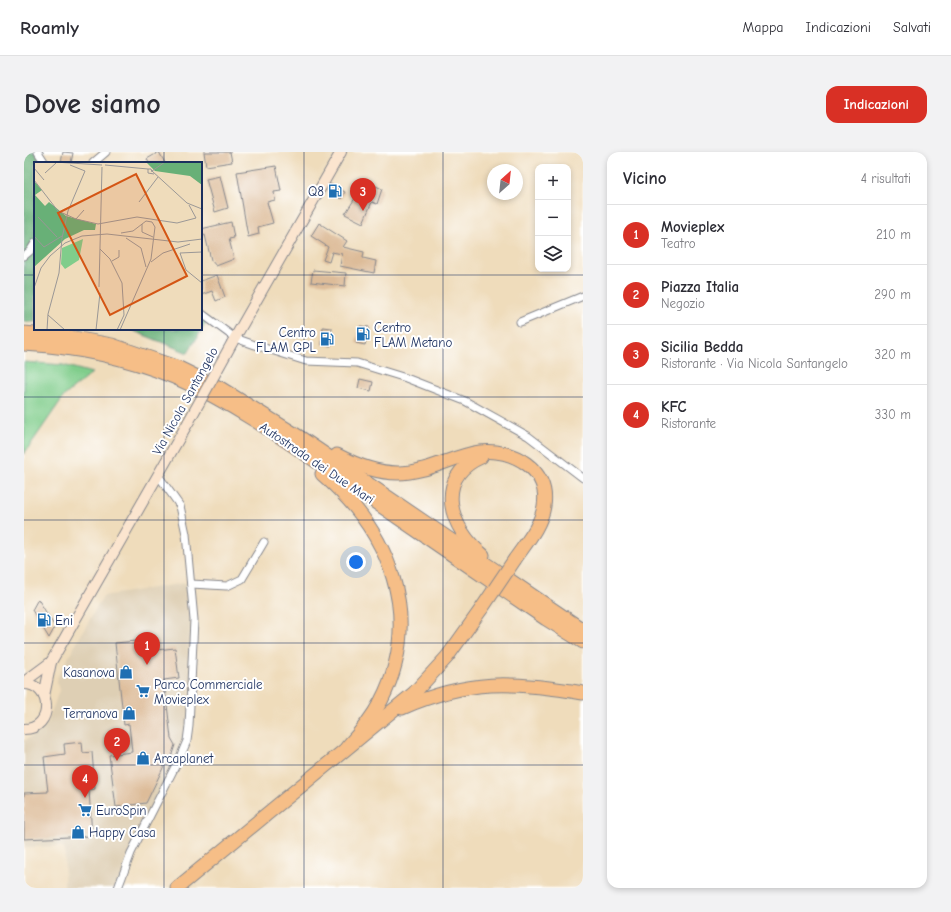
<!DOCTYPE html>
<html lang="it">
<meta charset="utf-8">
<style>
:root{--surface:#fff;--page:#f2f2f3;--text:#2b2b33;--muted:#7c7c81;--line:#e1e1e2;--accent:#d93025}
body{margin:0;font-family:"Comic Neue",sans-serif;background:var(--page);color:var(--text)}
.controls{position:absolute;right:12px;top:12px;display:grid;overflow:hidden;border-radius:8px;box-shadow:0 2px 6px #0003}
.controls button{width:36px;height:36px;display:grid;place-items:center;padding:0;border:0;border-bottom:1px solid var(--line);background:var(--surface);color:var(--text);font:20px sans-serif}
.compass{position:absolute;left:463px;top:12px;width:36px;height:36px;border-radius:50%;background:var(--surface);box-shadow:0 2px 6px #0003;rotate:27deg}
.you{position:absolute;left:332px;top:410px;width:14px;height:14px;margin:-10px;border:3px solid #fff;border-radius:50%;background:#1a73e8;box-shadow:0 0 0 6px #1a73e833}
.badge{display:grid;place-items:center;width:26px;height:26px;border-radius:50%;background:var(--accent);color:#fff;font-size:13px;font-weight:700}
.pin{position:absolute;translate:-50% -33px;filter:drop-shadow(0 1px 2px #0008)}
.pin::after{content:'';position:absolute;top:21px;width:14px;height:12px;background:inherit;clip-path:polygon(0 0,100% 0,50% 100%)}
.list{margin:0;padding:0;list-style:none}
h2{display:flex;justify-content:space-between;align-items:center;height:52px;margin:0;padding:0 16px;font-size:17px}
h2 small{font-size:13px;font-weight:400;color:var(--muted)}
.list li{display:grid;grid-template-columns:26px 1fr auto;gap:12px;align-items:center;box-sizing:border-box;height:60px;padding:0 16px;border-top:1px solid var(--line)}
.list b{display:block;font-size:15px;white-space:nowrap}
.list p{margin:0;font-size:13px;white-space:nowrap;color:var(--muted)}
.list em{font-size:13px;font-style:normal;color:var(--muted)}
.icon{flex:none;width:22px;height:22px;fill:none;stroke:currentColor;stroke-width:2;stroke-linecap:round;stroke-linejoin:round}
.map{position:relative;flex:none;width:559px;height:736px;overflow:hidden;border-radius:12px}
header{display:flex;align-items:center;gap:24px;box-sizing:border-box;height:56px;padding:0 20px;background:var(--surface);border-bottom:1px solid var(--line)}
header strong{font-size:19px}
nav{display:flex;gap:22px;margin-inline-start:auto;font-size:14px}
.intro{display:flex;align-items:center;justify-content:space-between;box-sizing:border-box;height:96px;padding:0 24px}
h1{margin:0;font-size:28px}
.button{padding:10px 18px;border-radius:12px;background:var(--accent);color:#fff;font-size:14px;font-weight:700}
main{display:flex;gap:24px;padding:0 24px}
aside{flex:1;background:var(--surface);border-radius:12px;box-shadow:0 2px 6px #0003}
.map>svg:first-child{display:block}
.built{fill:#decfb4}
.green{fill:#80cd8b;stroke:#4e7e74}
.forest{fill:#68b077;stroke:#42706a}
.building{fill:#ddbc99}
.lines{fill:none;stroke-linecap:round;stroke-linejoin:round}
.street-casing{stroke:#85868c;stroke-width:9}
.secondary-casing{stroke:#85868c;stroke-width:12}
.highway-casing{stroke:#85868c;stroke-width:15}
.street{stroke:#fff;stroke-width:7}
.secondary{stroke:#fbe5cf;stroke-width:10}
.highway{stroke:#f6be87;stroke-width:13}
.secondary-bridge-casing{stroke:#85868c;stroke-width:12;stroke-linecap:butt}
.highway-bridge-casing{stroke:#85868c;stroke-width:15;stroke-linecap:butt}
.secondary-bridge{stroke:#fbe5cf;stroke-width:10}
.highway-bridge{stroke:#f6be87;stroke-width:13}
.grid{fill:none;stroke:#1b2f5e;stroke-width:1;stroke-opacity:0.55}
.labels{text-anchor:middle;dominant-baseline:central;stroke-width:4;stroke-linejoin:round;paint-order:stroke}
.poi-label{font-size:13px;fill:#1b2f5e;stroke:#fff;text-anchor:start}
.street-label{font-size:13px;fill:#1b2f5e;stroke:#fff}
.inset-road{fill:none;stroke:#9a9796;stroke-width:1}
.view{fill:#d45514;fill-opacity:0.15;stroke:#d45514;stroke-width:2}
.inset-edge{fill:none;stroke:#1b2f5e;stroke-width:2}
</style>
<header>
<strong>Roamly</strong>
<nav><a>Mappa</a><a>Indicazioni</a><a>Salvati</a></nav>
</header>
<div class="intro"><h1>Dove siamo</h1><a class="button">Indicazioni</a></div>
<main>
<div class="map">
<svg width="559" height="736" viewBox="0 0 559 736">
<rect width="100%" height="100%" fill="#fff"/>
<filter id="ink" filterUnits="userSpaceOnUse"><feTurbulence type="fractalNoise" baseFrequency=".025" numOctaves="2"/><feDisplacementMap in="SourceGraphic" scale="8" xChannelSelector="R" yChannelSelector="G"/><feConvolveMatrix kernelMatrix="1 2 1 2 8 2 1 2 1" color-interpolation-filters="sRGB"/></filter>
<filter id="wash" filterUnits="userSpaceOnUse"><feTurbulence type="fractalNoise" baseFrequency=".012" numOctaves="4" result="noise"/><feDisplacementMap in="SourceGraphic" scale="16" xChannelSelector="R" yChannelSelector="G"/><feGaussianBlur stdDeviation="0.9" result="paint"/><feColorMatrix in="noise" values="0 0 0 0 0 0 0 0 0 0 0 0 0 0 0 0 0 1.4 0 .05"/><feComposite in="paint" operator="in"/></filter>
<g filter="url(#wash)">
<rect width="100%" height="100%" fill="#efdcbb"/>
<path class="built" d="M167,430L170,468L163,589L94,736H40L41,698L37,694L0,695V589L19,578L24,571L35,538L33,531L34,524L79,444Z"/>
<path class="green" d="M0,210L39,213L68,221L40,244L0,302Z"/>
<g class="forest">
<path d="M0,0H11L17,11H11V170H0Z"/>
<path d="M177,165L183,169L164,201L105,177H177Z"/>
</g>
<g id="blocks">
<g class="building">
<path d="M39,0L49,1L47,11H37Z"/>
<path d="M135,0L141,11H125L123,7Z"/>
<path d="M180,0H206L208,10L182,14Z"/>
<path d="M252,14L257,39L250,40L251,48L243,50L249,71L234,75L235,82L224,85L213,20Z"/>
<path d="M196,24L204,56L191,60L182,27Z"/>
<path d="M342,29L358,37L353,52L348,50L339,71L321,62Z"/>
<path d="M306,32L321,40L317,47L303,39Z"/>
<path d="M207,70L210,86L205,87L210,107L192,114L187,108L181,83L178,84L177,77Z"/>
<path d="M295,71L323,89L319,95L340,100L339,106L352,109L350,121L316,114L318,102L308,100L305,110L299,108L304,95L287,84Z"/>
<path d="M289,118L322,121L321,134L287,130Z"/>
<path d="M193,123L201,145L192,149L188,139L177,143V129Z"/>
<path d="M336,174L345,175L341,193L332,191Z"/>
<path d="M299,175L308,176L307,194L298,193Z"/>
<path d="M336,227L349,230L347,239L334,236Z"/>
<path d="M14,447L31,475L25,486L8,458Z"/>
<path d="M122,488L123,499L151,496L155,526L140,528L147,586L151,593L147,605H138L140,614L122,651L92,655L85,603L108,600L105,572L100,573L91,491Z"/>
<path d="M58,590L59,601L68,600L71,637L65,638L68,684L0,687V641L24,640L20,605L41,602L40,592Z"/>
</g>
</g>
</g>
<g filter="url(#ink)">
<use href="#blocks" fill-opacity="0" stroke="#85868c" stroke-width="1"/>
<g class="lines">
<g class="street-casing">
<g id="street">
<path d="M14,0L21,11"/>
<path d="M69,11L82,0"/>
<path d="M0,104L6,99L11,91"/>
<path d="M177,161L211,186L231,193L282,209L333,211L382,226L441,249L504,284L559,326"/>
<path d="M496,170L559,144"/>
<path d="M167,432L203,434L218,427L240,390"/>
<path d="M94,736L107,701L157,603L163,589L165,574L170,468L162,382L156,354L134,323"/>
</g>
</g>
<g class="secondary-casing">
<g id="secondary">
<path d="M208,191L317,0"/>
<path d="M0,530L27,510"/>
<path d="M0,532C29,532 30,577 0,577"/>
<path d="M20,544L27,510L165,269"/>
</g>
</g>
<g class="highway-casing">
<g id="highway">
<path d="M0,181L45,185L88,193L155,216L196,236L277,286L559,478"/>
<path d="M0,192C52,195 102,205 150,225C217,254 278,300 338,341C399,383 461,425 522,467L559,490"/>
<path d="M313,303C332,313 352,321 374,321C403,321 428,304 456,300C488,296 526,317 520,354C517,374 502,391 491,407"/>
<path d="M457,305C409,326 426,377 459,403"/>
<path d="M298,322C366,380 400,465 357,549C348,566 336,581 323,595"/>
<path d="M378,556C445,527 488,529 559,541"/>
<path d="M153,736L390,541L423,505L458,456"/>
</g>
</g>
<use href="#street" class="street"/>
<use href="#secondary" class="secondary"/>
<use href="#highway" class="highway"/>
<g class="secondary-bridge-casing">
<path id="secondary-bridge" d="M165,269L208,191"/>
</g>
<g class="highway-bridge-casing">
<path id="highway-bridge" d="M458,456L491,407"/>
</g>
<use href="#secondary-bridge" class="secondary-bridge"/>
<use href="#highway-bridge" class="highway-bridge"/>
</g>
</g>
<path class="grid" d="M140,0V11M280,0V736M419,0V736M0,123H11M177,123H559M140,177V736M0,245H559M0,368H559M0,491H559M0,613H559"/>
<defs>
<g id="fuel-bare" transform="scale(1.08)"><path d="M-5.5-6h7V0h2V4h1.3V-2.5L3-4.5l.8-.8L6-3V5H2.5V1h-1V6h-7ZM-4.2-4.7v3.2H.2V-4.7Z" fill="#1f6fb2" stroke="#fff" stroke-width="2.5" paint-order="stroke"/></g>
<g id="shop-bare" transform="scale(1.08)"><path d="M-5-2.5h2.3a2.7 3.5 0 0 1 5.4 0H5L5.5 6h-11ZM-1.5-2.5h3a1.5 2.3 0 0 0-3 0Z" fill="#1f6fb2" stroke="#fff" stroke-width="2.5" paint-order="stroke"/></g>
<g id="supermarket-bare" transform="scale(1.08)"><path d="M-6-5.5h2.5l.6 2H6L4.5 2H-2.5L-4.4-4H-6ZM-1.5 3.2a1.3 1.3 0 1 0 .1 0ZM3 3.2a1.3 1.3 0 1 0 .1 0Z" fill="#1f6fb2" stroke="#fff" stroke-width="2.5" paint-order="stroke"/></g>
</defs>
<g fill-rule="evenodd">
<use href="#fuel-bare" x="311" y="39"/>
<use href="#fuel-bare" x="339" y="182"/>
<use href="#fuel-bare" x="303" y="187"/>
<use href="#fuel-bare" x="20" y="468"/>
<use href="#shop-bare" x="102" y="520"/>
<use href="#supermarket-bare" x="119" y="539"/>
<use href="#shop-bare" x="105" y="561"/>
<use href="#shop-bare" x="119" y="606"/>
<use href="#supermarket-bare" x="61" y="658"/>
<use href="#shop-bare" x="54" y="680"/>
</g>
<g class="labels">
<g class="poi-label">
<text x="300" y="39" text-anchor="end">Q8</text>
<text x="350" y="175">Centro<tspan x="350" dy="15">FLAM Metano</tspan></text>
<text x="292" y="180" text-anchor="end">Centro<tspan x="292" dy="15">FLAM GPL</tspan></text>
<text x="31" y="468">Eni</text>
<text x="91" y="520" text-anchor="end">Kasanova</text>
<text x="130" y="532">Parco Commerciale<tspan x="130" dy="15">Movieplex</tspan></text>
<text x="94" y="561" text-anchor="end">Terranova</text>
<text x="130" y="606">Arcaplanet</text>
<text x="72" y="658">EuroSpin</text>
<text x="65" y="680">Happy Casa</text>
</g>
<g class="street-label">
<text transform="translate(161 249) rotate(-61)">Via Nicola Santangelo</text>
<text transform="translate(293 311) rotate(34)">Autostrada dei Due Mari</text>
</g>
</g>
<g transform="translate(10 10)">
<rect width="168" height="168" fill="#efdcbb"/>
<path d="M49,77L45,98L31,107L27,102L28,86Z" fill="#80cd8b"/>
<path d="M112,0H168V23L156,14L121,9ZM0,19L8,28L1,33L11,44L15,40L32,54L62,62L61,68H50L31,77L0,105Z" fill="#68b077"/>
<path class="inset-road" d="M20,0L68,3M71,3L114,7M0,6L10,18M118,9L131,0M118,9L153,41L168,47M118,10L117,7H114V11L120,12M11,11L22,1M0,18L24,49L42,57L64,62L103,55L143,61L162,56L155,43M105,40L124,15M4,55L23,75M42,57L50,48M108,62V70L119,75M0,74L10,85L28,74M92,76L107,86L112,105M66,87L76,97L88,121L90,153L83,168M168,90L146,91L152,108L168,121M78,99L85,95V88M117,100L129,91L156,82M65,125L68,5M0,126L7,106L16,94L31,81L48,74L73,72L144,80L168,77M14,153L31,168M13,168L14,152L25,111L28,76L34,49L51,9L36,3M62,168L66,131M86,168L117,97L121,65L118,60L112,59L99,69L87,71"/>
<path class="view" d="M102,12L153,114L76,153L24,51Z"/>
<rect width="168" height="168" class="inset-edge"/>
</g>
</svg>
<div class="controls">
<button>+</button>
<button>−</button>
<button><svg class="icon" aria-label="layers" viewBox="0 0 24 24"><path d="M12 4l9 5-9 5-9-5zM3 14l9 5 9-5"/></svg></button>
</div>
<svg class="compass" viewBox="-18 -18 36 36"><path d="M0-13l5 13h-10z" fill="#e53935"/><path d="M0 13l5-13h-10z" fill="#7c7c81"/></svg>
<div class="you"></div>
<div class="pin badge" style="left:123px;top:513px">1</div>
<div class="pin badge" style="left:93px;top:609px">2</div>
<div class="pin badge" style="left:339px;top:59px">3</div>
<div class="pin badge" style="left:61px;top:646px">4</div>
</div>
<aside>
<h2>Vicino<small>4 risultati</small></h2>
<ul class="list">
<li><span class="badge">1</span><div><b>Movieplex</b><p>Teatro</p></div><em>210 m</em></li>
<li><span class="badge">2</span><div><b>Piazza Italia</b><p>Negozio</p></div><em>290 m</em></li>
<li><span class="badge">3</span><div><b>Sicilia Bedda</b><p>Ristorante · Via Nicola Santangelo</p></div><em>320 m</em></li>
<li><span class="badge">4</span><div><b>KFC</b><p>Ristorante</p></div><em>330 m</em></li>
</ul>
</aside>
</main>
